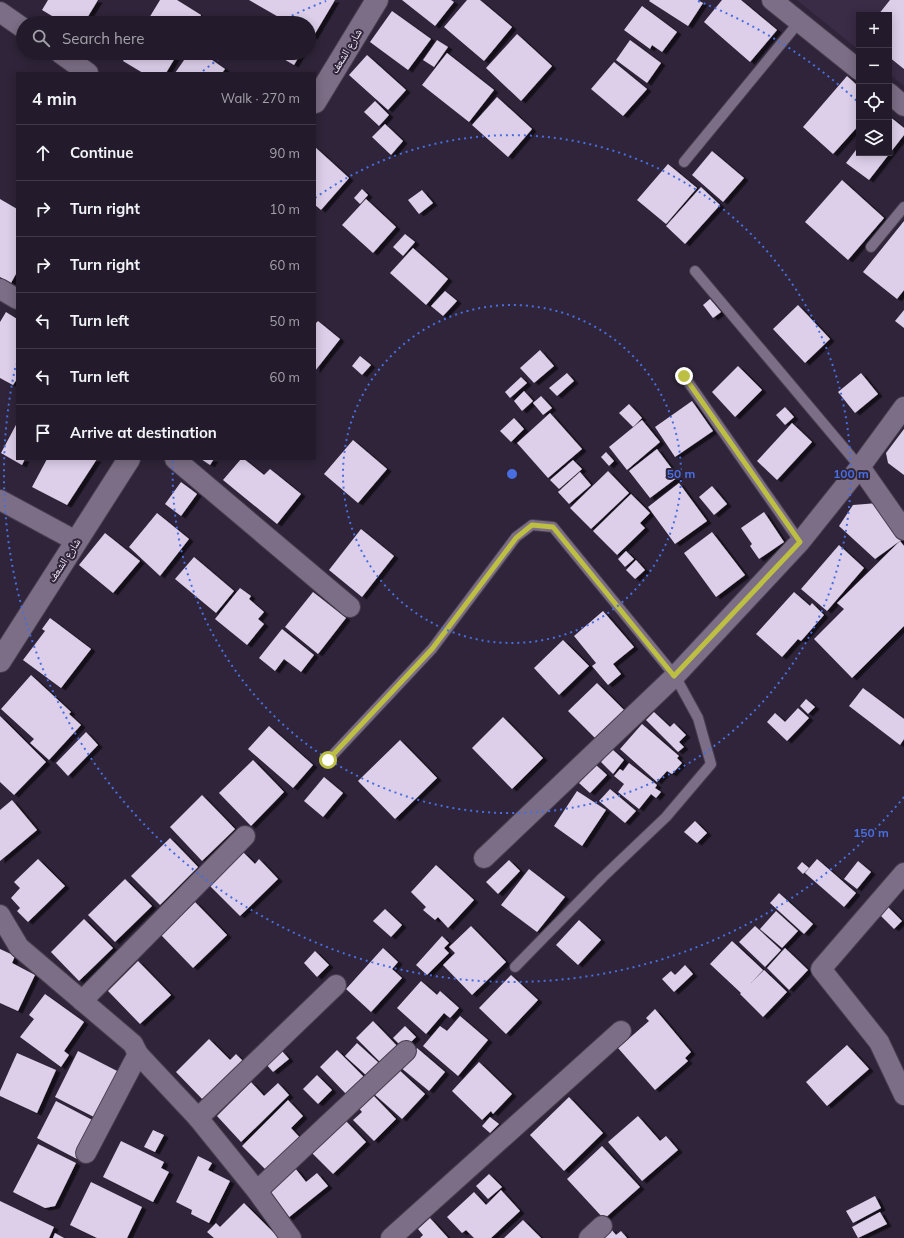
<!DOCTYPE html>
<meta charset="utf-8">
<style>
:root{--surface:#231b2b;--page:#2f2837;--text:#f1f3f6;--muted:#a3a1a9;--line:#403947}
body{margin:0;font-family:Mulish,"Noto Naskh Arabic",sans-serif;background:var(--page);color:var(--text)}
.controls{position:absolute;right:12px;top:12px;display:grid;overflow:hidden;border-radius:0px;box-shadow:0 2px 10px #0003}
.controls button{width:36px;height:36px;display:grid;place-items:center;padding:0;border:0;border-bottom:1px solid var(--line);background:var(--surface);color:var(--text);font:20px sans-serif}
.stop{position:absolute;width:12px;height:12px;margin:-9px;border:3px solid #bdbf43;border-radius:50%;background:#fff}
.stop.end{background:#bdbf43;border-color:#fff;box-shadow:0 1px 4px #0008}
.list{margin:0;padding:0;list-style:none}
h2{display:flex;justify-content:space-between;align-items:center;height:52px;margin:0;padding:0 16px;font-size:17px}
h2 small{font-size:13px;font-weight:400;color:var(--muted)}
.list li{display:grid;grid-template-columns:26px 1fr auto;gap:12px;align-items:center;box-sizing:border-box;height:56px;padding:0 16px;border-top:1px solid var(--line)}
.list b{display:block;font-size:15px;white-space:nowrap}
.list em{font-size:13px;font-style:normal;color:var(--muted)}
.icon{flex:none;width:22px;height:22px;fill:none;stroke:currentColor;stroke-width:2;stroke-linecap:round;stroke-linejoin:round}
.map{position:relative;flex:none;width:904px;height:1238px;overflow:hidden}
.search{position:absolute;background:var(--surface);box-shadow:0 2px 10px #0003;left:16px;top:16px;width:300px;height:44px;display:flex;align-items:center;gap:10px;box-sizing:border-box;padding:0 14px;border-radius:22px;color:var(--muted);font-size:15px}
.panel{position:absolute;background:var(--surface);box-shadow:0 2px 10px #0003;left:16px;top:72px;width:300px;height:388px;border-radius:0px}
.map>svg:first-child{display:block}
.built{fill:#3a2b46}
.building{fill:#ddcfea;filter:url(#shadow)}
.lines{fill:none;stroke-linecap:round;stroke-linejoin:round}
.lane-casing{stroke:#483e4f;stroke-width:12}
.street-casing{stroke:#483e4f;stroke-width:22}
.secondary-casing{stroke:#483e4f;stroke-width:24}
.lane{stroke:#7b6e86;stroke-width:10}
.street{stroke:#7b6e86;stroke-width:20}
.secondary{stroke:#7b6e86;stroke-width:22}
.route{stroke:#bdbf43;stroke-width:5}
.ring{fill:none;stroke:#486edf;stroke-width:2;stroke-dasharray:2 4}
.labels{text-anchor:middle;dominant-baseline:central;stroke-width:4;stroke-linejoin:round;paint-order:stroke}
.street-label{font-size:11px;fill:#f4edfb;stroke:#2f2439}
.centre{fill:#486edf;stroke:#2f2439;stroke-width:2}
.ring-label{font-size:12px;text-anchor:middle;font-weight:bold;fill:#486edf;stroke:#2f2439;stroke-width:4;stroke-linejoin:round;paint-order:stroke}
</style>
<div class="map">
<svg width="904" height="1238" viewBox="0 0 904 1238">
<defs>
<filter id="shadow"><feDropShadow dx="4.5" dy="2.5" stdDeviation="0" flood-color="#0009"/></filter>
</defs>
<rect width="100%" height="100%" fill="#2f2439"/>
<path class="built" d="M797,0H904V86L889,74V15H859V50Z"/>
<g class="building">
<path d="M48,0H98L84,23H64L42,10Z"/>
<path d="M160,0H177L201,15L197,23H146Z"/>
<path d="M249,0H335L313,37L309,35V23H289Z"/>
<path d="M402,0H451L454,2L435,26Z"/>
<path d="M467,0H480L512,27L484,61L444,27Z"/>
<path d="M650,0H698L703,3L688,26L649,1Z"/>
<path d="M722,0H741L777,30L750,62L704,22Z"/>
<path d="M890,0H904V69L889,57V15H878Z"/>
<path d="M642,6L677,32L662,52L652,45L650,49L624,30Z"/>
<path d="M392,11L431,39L408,70L370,42Z"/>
<path d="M517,34L552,66L521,101L486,68Z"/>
<path d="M437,40L448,47L434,67L423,60Z"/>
<path d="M630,40L661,63L647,83L616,60Z"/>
<path d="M128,53H178L166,73H143L123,61Z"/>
<path d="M189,53H202L225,69L222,73H175Z"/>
<path d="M285,53H301L294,65L282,58Z"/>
<path d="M447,53L494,90L469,122L422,85Z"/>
<path d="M367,55L406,90L388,110L349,75Z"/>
<path d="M614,62L647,89L623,116L591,89Z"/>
<path d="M847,76L859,87V125L833,154L803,127Z"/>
<path d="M497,97L532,129L508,157L472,125Z"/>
<path d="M375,101L389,115L379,126L364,112Z"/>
<path d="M889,116L904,128V135L869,180L846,163L859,146V153H889Z"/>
<path d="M385,124L403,141L391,155L372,137Z"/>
<path d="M315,147L349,178L321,210L315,205Z"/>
<path d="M712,151L744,178L723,202L692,175Z"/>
<path d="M668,164L697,188L666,224L637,200Z"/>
<path d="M842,180L884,218L848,260L805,222Z"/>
<path d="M701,187L720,205L685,244L666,226Z"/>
<path d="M362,189L368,195L360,204L354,198Z"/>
<path d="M422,190L433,203L419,214L408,200Z"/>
<path d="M0,199L17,209V272L11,283L0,277Z"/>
<path d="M366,199L396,227L373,253L342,225Z"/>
<path d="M904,221V290L897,299L863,272Z"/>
<path d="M405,234L415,242L403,256L393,247Z"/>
<path d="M413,248L448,279L426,305L390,273Z"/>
<path d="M445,291L457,301L443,316L431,306Z"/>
<path d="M710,299L721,312L713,318L703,305Z"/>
<path d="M798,305L830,339L805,363L773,329Z"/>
<path d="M904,310V328L895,321Z"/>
<path d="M6,312L17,319V379L13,385L0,378V322Z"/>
<path d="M318,321L340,339L315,371V324Z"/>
<path d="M540,350L554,366L534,383L520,368Z"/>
<path d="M360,356L371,365L362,375L352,366Z"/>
<path d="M738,366L762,390L735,417L712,392Z"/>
<path d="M567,373L574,381L557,396L549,388Z"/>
<path d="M861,373L878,394L855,413L838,392Z"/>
<path d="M521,377L527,383L510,398L505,392Z"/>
<path d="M524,391L533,401L522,411L514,401Z"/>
<path d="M541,396L552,408L543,415L533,403Z"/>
<path d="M692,401L713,431L675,457L655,427Z"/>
<path d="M629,404L642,418L633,427L619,413Z"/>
<path d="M785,407L794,417L785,425L776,415Z"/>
<path d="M550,413L582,449L548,478L517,443Z"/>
<path d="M514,418L524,429L511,442L500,431Z"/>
<path d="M642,420L660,442L627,470L609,447Z"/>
<path d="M17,423V459H25L22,465L1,453Z"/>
<path d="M792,423L812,442L777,480L757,461Z"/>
<path d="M904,429V475L888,463L886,453Z"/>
<path d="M353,440L387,469L358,503L324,474Z"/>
<path d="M657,449L678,477L650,498L629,471Z"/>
<path d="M606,452L614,461L609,466L601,457Z"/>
<path d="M47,459H97L67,505L32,487Z"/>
<path d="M201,459H214L210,465Z"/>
<path d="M241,459H244L264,475L270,469L301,494L277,524L223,480Z"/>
<path d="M573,460L582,469L559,489L550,480Z"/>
<path d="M608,471L629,493L591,529L570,508Z"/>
<path d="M580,472L591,485L569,504L558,492Z"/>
<path d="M181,482L197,494L181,516L165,504Z"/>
<path d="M679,483L707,521L675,544L648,507Z"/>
<path d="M712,486L727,504L714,515L699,497Z"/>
<path d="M631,494L650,513L640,523L645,528L617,555L593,531Z"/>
<path d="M878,503L904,538L875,559L839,526L853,505Z"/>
<path d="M764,512L784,542L759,559L750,546L752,544L741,528Z"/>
<path d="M157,513L189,539L160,576L129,547Z"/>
<path d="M361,529L394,556L362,597L329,570Z"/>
<path d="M712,532L745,575L716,597L684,553Z"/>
<path d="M105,533L140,561L113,593L79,565Z"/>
<path d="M900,541L904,546V626L852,678L814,639L844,609L837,603Z"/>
<path d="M839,545L864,568L827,611L801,589Z"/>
<path d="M626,551L634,559L625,567L618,559Z"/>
<path d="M194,557L234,591L216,613L175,579Z"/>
<path d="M636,560L645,570L635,579L626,570Z"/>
<path d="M240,588L251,596L249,599L264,612L258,619L264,624L247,645L215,619Z"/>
<path d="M313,592L346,618L318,654L285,627Z"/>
<path d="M794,592L810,606L812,603L824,615L801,641L798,639L782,657L756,634Z"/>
<path d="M603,611L634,647L613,664L621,674L608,685L592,666L596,663L574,636Z"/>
<path d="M50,618L91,649L61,688L23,660L45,631L42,629Z"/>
<path d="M282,629L314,655L301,672L284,659L275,671L259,658Z"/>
<path d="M563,640L589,666L559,695L534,668Z"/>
<path d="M31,675L71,712L69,714L81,725L49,760L30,743L34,739L1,709Z"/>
<path d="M597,683L626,712L598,741L568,711Z"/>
<path d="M863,688L904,719V739L900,745L849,706Z"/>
<path d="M806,699L815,707L808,714L800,706Z"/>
<path d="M798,708L809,718L787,741L767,722L775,713L785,722Z"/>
<path d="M654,712L670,727L674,723L686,735L679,742L684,747L678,752L646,720Z"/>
<path d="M0,716L46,762L14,795L0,782Z"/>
<path d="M503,717L543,758L512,789L472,748Z"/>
<path d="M642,724L679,756L677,758L682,763L672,774L667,771L657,782L620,749Z"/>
<path d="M269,726L313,765L293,788L248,749Z"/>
<path d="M86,732L98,745L68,776L56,763Z"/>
<path d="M400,740L437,778L395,819L358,781Z"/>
<path d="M612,749L624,760L613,774L601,762Z"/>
<path d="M253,760L284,792L251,826L219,793Z"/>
<path d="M629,763L657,785L655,788L661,792L656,798L651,794L639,809L618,792L624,784L614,776L620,769L623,771Z"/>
<path d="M596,765L607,775L590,793L579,783Z"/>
<path d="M324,777L343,793L323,817L304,801Z"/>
<path d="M610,789L636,811L625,823L599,801Z"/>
<path d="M577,791L606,810L582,846L554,826Z"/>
<path d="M202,795L235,829L202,861L170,827Z"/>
<path d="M12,800L37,830L0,861V810Z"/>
<path d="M695,821L707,833L697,843L684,832Z"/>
<path d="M170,838L198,867L160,905L131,876Z"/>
<path d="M243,852L255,864L259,859L278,879L240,916L210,886Z"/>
<path d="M38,859L65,886L28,922L17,911L20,908L11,898L20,888L14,882Z"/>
<path d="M817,859L856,893L844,907L805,873Z"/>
<path d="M509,860L520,871L498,894L486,882Z"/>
<path d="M858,861L871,872L857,889L844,879Z"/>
<path d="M802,862L809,868L803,874L797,868Z"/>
<path d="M436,865L474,900L448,928L438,917L435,920L423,910L426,907L411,892Z"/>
<path d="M529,869L565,897L537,932L501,905Z"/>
<path d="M125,879L152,906L115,942L88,915Z"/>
<path d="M779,893L813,924L804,934L770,903Z"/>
<path d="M195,902L227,935L193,968L161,935Z"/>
<path d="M888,907L902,921L894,929L880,915Z"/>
<path d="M385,909L402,925L391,937L373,921Z"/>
<path d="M776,911L798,931L782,948L760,929Z"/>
<path d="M84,919L113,948L79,981L51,952Z"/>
<path d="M579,920L601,940L578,965L556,945Z"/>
<path d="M471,926L506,962L472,995L443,965L455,953L449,947Z"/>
<path d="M755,926L781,950L765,967L739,942Z"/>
<path d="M442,936L449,943L444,948L449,953L427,975L416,965Z"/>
<path d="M732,941L763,970L751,983L764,970L787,992L763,1017L740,994L741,993L710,964Z"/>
<path d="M383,948L398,962L392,969L402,978L371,1012L346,989Z"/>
<path d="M785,948L808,970L789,990L767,968Z"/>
<path d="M0,949L15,956L12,963L35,975L18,1011L0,1003Z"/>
<path d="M315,951L329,965L317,977L304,963Z"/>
<path d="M138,961L171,995L140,1024L108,991Z"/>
<path d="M685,965L693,974L674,992L662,979L671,971L675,975Z"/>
<path d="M511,975L538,1000L506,1034L479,1008Z"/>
<path d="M421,981L437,995L440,991L459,1008L450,1018L444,1013L426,1034L397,1008Z"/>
<path d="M45,994L84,1022L64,1051L69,1055L61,1067L20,1037L34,1019L29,1015Z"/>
<path d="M655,1009L691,1052L685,1058L688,1061L655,1090L618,1048L649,1021L646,1018Z"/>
<path d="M460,1016L488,1040L458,1076L423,1046L440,1026L447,1031Z"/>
<path d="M373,1021L400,1049L383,1065L356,1038Z"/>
<path d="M405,1026L416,1037L404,1049L393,1038Z"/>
<path d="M209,1039L230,1060L236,1054L245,1063L205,1102L176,1072Z"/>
<path d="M357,1043L380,1064L368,1077L345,1056Z"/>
<path d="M847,1045L869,1069L827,1106L806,1082Z"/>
<path d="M417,1048L445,1072L429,1091L400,1067Z"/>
<path d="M337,1050L366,1079L349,1097L320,1067Z"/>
<path d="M78,1051L119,1072L96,1118L55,1097Z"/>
<path d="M282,1051L289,1059L273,1072L266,1064Z"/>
<path d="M17,1053L56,1070L37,1113L0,1096V1091Z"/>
<path d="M479,1062L512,1094L493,1114L491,1111L482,1120L452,1091Z"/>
<path d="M397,1068L425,1094L402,1119L374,1094Z"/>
<path d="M317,1075L332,1090L318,1104L303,1089Z"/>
<path d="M251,1082L264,1096L278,1083L289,1095L241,1142L217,1116Z"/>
<path d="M371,1093L396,1119L374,1141L353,1120L362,1112L357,1106Z"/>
<path d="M569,1097L603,1133L564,1171L530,1135Z"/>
<path d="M288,1100L303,1116L291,1128L303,1141L270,1174L242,1146Z"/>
<path d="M56,1101L96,1122L77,1159L37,1138Z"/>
<path d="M638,1116L660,1141L666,1136L678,1150L642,1181L608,1142Z"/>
<path d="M490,1117L499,1124L490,1133L482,1126Z"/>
<path d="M346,1121L366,1142L333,1174L312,1153Z"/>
<path d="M153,1130L164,1135L155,1152L144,1147Z"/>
<path d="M121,1141L164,1162L161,1168L169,1172L153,1202L103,1177Z"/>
<path d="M38,1144L76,1163L55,1206L45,1208L13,1192Z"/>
<path d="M602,1146L640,1187L604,1219L567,1179Z"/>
<path d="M198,1156L212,1163L208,1170L230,1181L209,1223L191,1214L192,1210L176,1202Z"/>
<path d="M295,1168L306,1182L317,1173L328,1186L288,1218L267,1192Z"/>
<path d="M489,1174L502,1187L488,1199L476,1186Z"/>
<path d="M91,1182L142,1207L127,1238H97L70,1225Z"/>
<path d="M501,1190L520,1211L491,1238H474L466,1230L462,1233L447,1217L474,1192L486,1205Z"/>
<path d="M875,1196L881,1208L853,1223L846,1211Z"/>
<path d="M0,1201L54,1227L49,1238H0Z"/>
<path d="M244,1203L279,1238H214L207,1232L216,1223L220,1227Z"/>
<path d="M880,1212L887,1224L858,1238L852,1227Z"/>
<path d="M430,1218L448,1238H420L423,1235L418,1229Z"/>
<path d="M523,1220L541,1238H504Z"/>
<path d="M611,1229L616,1235L621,1231L627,1238H601Z"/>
<path d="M55,1233L64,1238H53Z"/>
</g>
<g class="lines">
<g class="lane-casing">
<g id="lane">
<path d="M684,162L799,22"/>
<path d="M871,247L904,207"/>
<path d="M695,271L860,467"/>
<path d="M684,376L800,542"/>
<path d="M328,760L432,649L516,537L532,525L553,527L675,676L698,718L711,764L666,817L603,877L515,967"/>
</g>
</g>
<g class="street-casing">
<g id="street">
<path d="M772,0L859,70"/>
<path d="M0,12L23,28"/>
<path d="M60,53L88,73"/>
<path d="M889,93L904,106"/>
<path d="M0,289L17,299"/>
<path d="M175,459L350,607"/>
<path d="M860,467L904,530"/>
<path d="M0,500L76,541"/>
<path d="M484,858L675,676L800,542L860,467L904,407"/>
<path d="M904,873L821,969L879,1042L904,1095"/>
<path d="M0,915L19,947L133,1044L138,1054L198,1118L257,1191L291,1238"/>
<path d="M82,1001L245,836"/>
<path d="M198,1118L336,985"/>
<path d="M86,1153L138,1054"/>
<path d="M257,1191L406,1051"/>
<path d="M391,1238L621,1031"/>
<path d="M589,1238L602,1226"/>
</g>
</g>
<g class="secondary-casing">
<g id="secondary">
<path d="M315,102L377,0"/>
<path d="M0,661L129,459"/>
</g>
</g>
<use href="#lane" class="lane"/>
<use href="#street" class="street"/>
<use href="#secondary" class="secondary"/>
</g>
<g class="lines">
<path class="route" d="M328,760L432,649L516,538L532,525L553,527L674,676L800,542L684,376"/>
</g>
<g class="ring">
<circle cx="512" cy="474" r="169"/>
<path d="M315 198A339 339 0 1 1 173 459"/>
<path d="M904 797A508 508 0 0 1 16 364M203 71A508 508 0 0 1 224 55M281 21A508 508 0 0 1 326 1M698 1A508 508 0 0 1 858 102"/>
</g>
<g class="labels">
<g class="street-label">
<text transform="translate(346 51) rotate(-59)">شارع الشعف</text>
<text transform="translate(64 560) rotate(-57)">شارع الشعف</text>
</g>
</g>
<circle cx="512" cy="474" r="6" class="centre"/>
<g class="ring-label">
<text x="681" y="478">50 m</text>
<text x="851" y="478">100 m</text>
<text x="871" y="837">150 m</text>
</g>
</svg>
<div class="controls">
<button>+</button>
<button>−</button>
<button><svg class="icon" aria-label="locate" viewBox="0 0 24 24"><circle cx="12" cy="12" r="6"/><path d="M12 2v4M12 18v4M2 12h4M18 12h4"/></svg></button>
<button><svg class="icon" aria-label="layers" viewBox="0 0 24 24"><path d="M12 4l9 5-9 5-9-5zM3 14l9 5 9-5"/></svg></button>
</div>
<div class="stop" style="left:328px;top:760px"></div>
<div class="stop end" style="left:684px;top:376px"></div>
<div class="search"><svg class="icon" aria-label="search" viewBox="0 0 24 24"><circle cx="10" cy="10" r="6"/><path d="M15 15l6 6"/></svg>Search here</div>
<section class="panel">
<h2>4 min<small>Walk · 270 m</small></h2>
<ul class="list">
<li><svg class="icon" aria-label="ahead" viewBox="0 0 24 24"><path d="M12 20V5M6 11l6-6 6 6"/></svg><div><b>Continue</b></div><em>90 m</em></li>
<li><svg class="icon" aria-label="right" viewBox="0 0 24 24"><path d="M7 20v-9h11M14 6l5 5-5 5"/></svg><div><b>Turn right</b></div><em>10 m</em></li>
<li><svg class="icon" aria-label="right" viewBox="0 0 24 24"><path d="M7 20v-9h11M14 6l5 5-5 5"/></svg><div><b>Turn right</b></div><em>60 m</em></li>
<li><svg class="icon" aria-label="left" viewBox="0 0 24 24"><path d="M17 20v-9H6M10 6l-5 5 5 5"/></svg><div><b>Turn left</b></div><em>50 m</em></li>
<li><svg class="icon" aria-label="left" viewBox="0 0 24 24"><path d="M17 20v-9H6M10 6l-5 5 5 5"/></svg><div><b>Turn left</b></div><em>60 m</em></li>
<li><svg class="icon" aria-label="arrive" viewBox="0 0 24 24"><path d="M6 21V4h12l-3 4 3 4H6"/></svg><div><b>Arrive at destination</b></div></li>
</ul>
</section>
</div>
